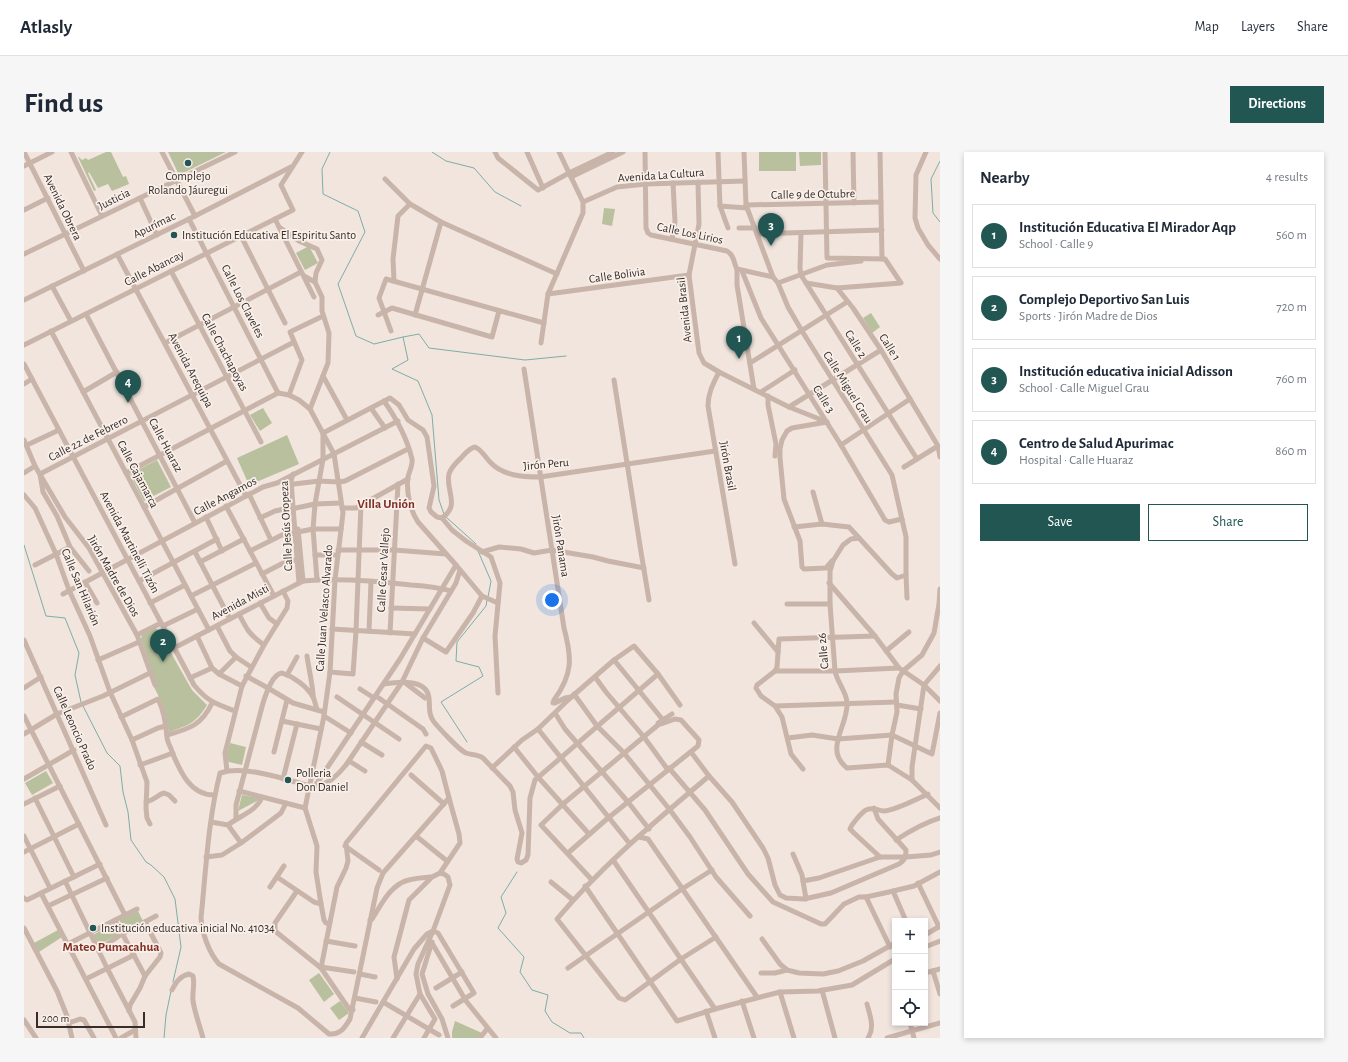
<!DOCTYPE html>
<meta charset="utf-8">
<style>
:root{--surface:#fff;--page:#f6f6f7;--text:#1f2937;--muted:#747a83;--line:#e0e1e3;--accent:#215653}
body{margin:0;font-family:"Alegreya Sans",sans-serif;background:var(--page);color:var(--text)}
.controls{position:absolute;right:12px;bottom:12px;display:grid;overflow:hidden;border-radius:0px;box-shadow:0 2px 6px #0003}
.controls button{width:36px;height:36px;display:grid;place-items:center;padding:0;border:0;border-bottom:1px solid var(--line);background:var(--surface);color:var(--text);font:20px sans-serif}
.scale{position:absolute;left:12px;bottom:10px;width:109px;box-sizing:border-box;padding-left:4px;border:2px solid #372c29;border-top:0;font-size:11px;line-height:14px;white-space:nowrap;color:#372c29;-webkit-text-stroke:3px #f9f0ea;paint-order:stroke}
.you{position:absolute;left:528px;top:448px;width:14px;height:14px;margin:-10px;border:3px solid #fff;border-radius:50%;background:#1a73e8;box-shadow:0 0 0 6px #1a73e833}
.badge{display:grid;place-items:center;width:26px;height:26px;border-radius:50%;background:var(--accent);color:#fff;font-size:13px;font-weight:700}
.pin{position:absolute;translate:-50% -33px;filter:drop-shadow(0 1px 2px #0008)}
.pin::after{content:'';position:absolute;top:21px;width:14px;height:12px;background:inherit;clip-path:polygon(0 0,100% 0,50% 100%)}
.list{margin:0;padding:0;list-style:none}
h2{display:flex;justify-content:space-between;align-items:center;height:52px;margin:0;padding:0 16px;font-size:17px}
h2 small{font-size:13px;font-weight:400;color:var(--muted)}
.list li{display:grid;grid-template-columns:26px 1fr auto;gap:12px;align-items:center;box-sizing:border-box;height:64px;margin:0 8px 8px;padding:0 8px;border:1px solid var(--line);border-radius:0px}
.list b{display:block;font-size:15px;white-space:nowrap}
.list p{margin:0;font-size:13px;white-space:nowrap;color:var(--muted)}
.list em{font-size:13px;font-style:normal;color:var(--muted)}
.actions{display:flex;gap:8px;padding:12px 16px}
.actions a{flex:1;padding:9px 0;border:1px solid var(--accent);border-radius:0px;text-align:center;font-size:14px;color:var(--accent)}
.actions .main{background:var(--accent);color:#fff}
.icon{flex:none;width:22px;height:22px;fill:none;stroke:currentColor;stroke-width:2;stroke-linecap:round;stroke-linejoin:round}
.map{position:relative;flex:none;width:916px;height:886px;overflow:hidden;border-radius:0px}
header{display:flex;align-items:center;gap:24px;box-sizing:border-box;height:56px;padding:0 20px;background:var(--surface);border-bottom:1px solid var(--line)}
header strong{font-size:19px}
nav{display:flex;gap:22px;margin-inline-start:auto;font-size:14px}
.intro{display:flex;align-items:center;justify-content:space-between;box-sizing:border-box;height:96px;padding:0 24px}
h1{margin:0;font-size:28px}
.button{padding:10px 18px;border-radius:0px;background:var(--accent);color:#fff;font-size:14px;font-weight:700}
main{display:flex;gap:24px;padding:0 24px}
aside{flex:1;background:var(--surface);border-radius:0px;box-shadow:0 2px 6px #0003}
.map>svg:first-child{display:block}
.green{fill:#b9c09e}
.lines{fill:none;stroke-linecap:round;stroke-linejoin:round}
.stream{stroke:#7eada9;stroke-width:1}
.minor{stroke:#c9b4aa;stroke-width:5}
.poi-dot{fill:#215653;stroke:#f9f0ea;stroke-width:1.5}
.labels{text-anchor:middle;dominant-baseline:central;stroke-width:3.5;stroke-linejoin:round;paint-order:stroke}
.street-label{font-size:12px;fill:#372c29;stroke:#f9f0ea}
.poi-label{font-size:12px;fill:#372c29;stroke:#f9f0ea;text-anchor:start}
.neighbourhood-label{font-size:13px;font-weight:bold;fill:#823026;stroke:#f9f0ea}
</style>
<header>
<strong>Atlasly</strong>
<nav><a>Map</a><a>Layers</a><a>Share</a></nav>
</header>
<div class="intro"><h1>Find us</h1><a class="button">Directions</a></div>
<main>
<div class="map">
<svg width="916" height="886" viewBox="0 0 916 886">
<rect width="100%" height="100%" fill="#f1e5de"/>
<g class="green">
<path d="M82,0H87L99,25L102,24L105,32L88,39L84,32L74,36L65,20L64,21L72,38L70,39L54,5H55L58,8L62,6L64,8Z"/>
<path d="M144,0H202L155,23Z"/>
<rect x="735" y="0" width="37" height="19"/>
<path d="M775,0H797V13L776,14Z"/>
<path d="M580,56L591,57L588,74L578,72Z"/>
<path d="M285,94L294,111L281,118L272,101Z"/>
<path d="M847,161L856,175L848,181L839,166Z"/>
<path d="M239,256L248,271L236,279L226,263Z"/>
<path d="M263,283L275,312L225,333L213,306Z"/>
<path d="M133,308L147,335L120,349L106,322Z"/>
<path d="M131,476L134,478L168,538L183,553C172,571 165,573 145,580L139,553L130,535L133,534L117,487L118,483Z"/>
<path d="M206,591L222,595L218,613L201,609Z"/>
<path d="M22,619L29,631L8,643L1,631Z"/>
<path d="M218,643L235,646V648L214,659Z"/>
<path d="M114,759L119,769L101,778H99L96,770V768Z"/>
<path d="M91,771L96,782L74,793L69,783Z"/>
<path d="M34,778L38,785L15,800L10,791Z"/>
<path d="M295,821L310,842L300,850L285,828Z"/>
<path d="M316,849L325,861L315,868L306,856Z"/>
<path d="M431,869L458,881L454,886H428V880Z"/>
</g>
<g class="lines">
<g class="stream">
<path d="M306,0L298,17L299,42L334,59L341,80L314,132L332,184L350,192L379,185L384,208L368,217L394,229L408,263L415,348L420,362"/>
<path d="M408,0L422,9L450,16L471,40L497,54"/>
<path d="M916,9L907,27L909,61L916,70"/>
<path d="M379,185L395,182L405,196L501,208L542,204"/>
<path d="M422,365L452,392"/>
<path d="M0,393L22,464L41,466L55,501L51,523L57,550"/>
<path d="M454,399L467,429L464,445"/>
<path d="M59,554L83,601L96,614L99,640L104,660L107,688L122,710L127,713L140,725L151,747L157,795L149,830"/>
<path d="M443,590L417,550L459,524L455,515L432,509L433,490L462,454L463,448"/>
<path d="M493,720L477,745L482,761L474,776L500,805L496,820L508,838L524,843L521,859L528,870L546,881H557L560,886"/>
<path d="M140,886L142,863L147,839"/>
</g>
<g class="minor">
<path d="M0,0L60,119"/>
<path d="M47,0L78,64"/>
<path d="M138,0L171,64"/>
<path d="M471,0L474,6L514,38L545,21L589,0"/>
<path d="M503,0L519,36"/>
<path d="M621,0L622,76L624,81L627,83L703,99C711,104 709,110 713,117L749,125"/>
<path d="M694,0L696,54L704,76"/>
<path d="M720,0L722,53L749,125L754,131L764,155L778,179L868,323L882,385V423L873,426L868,422L825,375L798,372L770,375"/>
<path d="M801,0L803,106L861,107L877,131L813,136"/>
<path d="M829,0L830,51"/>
<path d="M856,0L858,107"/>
<path d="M902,0L892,23L891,66L894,76L904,93L916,107"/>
<path d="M0,14L28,0"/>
<path d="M547,25L599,0"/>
<path d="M361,27L386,52L417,70L533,122"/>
<path d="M674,30L675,72L665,123L675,201L680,211L695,220L765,255L803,270"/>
<path d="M116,46L133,83"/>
<path d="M559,50L593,35L622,32L721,29"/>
<path d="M722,53L857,50"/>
<path d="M696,54L723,56"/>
<path d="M0,58L24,46"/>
<path d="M165,67L254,241"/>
<path d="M251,67L290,145"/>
<path d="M255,75L275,89L293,97L298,108L292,121L291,130L280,124"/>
<path d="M715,76H731"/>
<path d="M777,81L776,116L777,123L893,307"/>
<path d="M733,82L858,78"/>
<path d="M217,84L261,171"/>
<path d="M648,87L651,70L649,31"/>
<path d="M0,102L211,0"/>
<path d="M93,102L222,344"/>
<path d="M713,117V133L730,237"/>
<path d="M147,119L237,290"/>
<path d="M718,119L737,166L817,293L861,368L865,370L878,367"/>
<path d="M370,129L369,107L374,64L386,52"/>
<path d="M754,131L803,113L837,109"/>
<path d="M782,131L813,136L829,156L857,198L914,294L916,305"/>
<path d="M28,134L47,169"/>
<path d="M524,142L665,123"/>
<path d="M0,148L171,64L267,15"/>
<path d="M62,162L171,371"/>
<path d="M354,163L368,156L468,185L475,159"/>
<path d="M391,163L417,70"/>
<path d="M27,179L185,478"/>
<path d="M367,179L355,146L362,127L520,171"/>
<path d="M141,191L277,120"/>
<path d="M517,191L524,142L559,61V50L535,0"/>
<path d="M0,193L269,58L257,33L278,0"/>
<path d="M726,211L823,150"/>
<path d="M0,212L170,533C184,550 192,552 211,559"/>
<path d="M500,217L540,476C548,506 549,522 530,548L529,551H531L541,546L547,545"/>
<path d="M695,220C689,232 684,241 684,254L711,412"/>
<path d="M299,224L323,268"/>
<path d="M590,228L617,400L625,448"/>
<path d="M0,232L8,227"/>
<path d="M59,240L93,220"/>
<path d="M737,240L771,218"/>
<path d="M254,241L265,243L275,248L286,257L310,302L319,361L311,428L306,520L300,564L281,656L293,694L292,720L297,752L300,768L302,771L305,772"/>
<path d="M265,243L278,208L266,180L299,164"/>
<path d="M744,244V253L752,292L751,304"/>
<path d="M360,249C372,266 383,286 388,307C389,313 385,320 384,325C382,340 386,358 394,370L432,413L458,444L474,451"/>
<path d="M765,255L857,198"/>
<path d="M347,256L361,276"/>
<path d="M286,257L304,211L305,181L298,159V145L291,130"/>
<path d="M803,270L768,276L763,279L758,288L756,297V306L760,347L776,389L778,415L780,417L802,416L808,409"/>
<path d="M299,281L366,246L375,253L384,268L399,278L403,285L410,334L405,356L407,360L413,365L418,366C437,353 421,338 425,322C427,315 432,311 437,306C441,302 445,296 451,295C458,298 461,305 466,310C479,324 499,325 516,325L691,299"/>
<path d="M0,288L11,314L41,365L65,396L113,483L131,533"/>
<path d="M3,293L35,278"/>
<path d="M817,293L886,247"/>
<path d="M880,315L914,294"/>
<path d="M0,321L11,314"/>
<path d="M102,321L254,241"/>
<path d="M269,322L267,329L275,431"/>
<path d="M270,332L295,329L315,330L321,329L384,297"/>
<path d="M789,340L798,372"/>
<path d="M225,342L247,388"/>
<path d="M0,343L11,356L32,402L45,438L66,484L86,540L108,588L123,630L122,656L123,666L126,672"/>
<path d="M202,354L250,444"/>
<path d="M120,355L203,309"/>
<path d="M272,356L291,352L317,351"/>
<path d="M318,356H332L384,327"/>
<path d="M182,365L198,399"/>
<path d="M236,366L251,359L269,355"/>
<path d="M418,366L428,378L442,389L467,405L476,431L471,484L474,541"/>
<path d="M274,377L279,429"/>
<path d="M274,380L289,377H317"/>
<path d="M835,386L827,387L819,393L809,409L806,419V452L811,519C813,530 822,539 823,550C825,573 799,597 823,616L864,613L888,628L916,656"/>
<path d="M314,398H370L422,402"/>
<path d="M226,399L258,383L271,381"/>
<path d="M171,400L206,467"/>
<path d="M458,400L475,395L497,397L510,401L528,398L569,405L584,409L620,416"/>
<path d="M291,403H313"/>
<path d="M176,410L220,387"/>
<path d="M11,413L46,395"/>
<path d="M65,419L46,395L33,364L19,340L16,322L270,190"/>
<path d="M238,422L263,409L273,408"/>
<path d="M882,423L883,446"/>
<path d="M293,428L289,377L291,352L299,307V282"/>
<path d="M115,429L193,387"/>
<path d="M61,430L73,451"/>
<path d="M805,431L851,484L875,516L900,533L916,549"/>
<path d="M39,442L239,335L253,331L374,269"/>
<path d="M167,444L232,411"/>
<path d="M126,451L161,433"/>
<path d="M236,451L245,466L253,472"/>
<path d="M763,452H806"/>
<path d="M367,456L406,457"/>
<path d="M215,462C223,478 225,482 240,493"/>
<path d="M730,471L754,500"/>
<path d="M139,474L174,457"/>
<path d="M193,474L206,499L212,505L227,515"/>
<path d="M308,477L391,482"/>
<path d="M345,479L347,430"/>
<path d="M366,481L374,332"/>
<path d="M113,483L137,471"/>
<path d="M173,484L188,516L195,522L218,534"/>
<path d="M399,486L422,500L449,461L458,444"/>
<path d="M0,488L82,673"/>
<path d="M150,496L279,429C314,426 353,429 387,433C401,434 414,435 427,439"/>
<path d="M862,499L885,480"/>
<path d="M283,504C284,513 290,539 289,545"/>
<path d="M74,508L115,490"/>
<path d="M590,508L639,568"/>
<path d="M751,519H811L875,516"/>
<path d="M306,520L329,522L332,479L337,352"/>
<path d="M195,522L212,505"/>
<path d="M263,523L273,505"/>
<path d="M222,524L244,536L269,551L300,560"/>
<path d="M571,525L582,540L620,585L644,618"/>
<path d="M166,526L188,516"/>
<path d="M380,530L401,546"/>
<path d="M360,532C373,530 403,526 405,546C406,555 404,562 410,570C415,576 435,598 442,601C447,603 454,602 459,606L486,634L489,640L491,658L498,681L493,707L494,710L497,711L502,708L504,703L506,646L511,628L634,522"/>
<path d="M0,536L17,525"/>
<path d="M336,537L350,546"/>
<path d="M550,542L573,574L600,601L646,658L666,685L692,725L726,764"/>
<path d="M352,544L399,577L402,582"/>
<path d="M313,545L375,587"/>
<path d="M873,553L897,557"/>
<path d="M751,554L872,550"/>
<path d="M531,561L541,577L604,650L625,677"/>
<path d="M0,564L101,763"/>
<path d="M300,564L327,581"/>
<path d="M97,565L134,547C140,559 142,572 143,585C143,590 147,595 148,600C156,619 166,643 190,643"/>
<path d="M258,569L297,577"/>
<path d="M514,577L606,692"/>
<path d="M0,582L33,562L79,544L126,521"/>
<path d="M143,583C165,577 178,573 188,551"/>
<path d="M764,586L788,583L814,587L868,583L908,602L916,561"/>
<path d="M108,588L134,576L142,574"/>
<path d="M337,590L358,603"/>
<path d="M490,595L514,625L565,682"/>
<path d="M250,600L263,548"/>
<path d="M667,600L685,624L708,650L739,696L744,706L751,733L756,743L762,746L780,747L807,741L875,712C881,708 882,705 882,698L854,667L850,656"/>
<path d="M325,609L341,619"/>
<path d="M116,613L149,601"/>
<path d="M864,613L868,583L873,560L872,542L875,526L879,519L898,503L910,481L915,452L916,437"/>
<path d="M468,616L498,588L514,577L544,548L590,508L610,494L634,522L656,553"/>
<path d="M645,616L681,658L724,722L749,750L797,772H801L820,752L835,745H842L865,740L890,734L916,720"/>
<path d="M779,617L767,602L758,565L751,554L737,544L732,536L733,533L751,519L753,515L755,487L851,484"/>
<path d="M203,619L201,601L218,534L240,493L263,456L264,449L259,439"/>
<path d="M387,623L420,652"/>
<path d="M685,624C632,669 577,714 533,767L595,846L601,848L657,807L692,785"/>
<path d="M0,627L50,598"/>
<path d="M259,627L273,572"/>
<path d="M888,628V615L900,533L916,514"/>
<path d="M291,634L376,507L432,413"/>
<path d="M215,639L281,656"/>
<path d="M11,646L50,725"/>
<path d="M122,650C131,648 133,643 140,641L145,643L151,649"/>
<path d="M0,652L36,634"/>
<path d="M212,667V653L239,551C242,542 248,522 258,521C270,525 283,534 289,545C291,548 291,553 293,557"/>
<path d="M187,670L204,673L217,691"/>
<path d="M204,673C215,664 233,659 238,645"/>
<path d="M0,684L26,736"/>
<path d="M392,684L423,709"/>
<path d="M615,685L624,687L733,845"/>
<path d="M872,688C886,679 900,671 916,666"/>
<path d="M321,694L355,718"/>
<path d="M0,700L55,672"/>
<path d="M544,701L584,666L674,594L675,588L657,568L651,567L637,572"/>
<path d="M769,702L778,723L782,747"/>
<path d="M182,705L198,703L217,691L257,661L262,651"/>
<path d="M856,705L830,681L826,677C827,673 838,660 842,658C848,654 854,659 860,659C870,659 893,647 904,642"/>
<path d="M589,708L691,857"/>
<path d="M416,721L436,691L435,682L425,646"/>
<path d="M253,725L290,750L297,752"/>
<path d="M568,728L517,673L539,652L634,573V571L648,562"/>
<path d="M41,729L83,816L111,870L112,886"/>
<path d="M779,729L795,726L856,705H882L907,703L916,700"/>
<path d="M527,730L549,748"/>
<path d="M894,731L915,775"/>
<path d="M561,734L653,869L691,857L756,840L794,839L828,833L871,807"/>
<path d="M246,735L260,714"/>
<path d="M273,739L251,771V779L297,816L325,857L329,858"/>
<path d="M869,739L882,769"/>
<path d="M17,741L92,886"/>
<path d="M842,745L866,795"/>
<path d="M0,746L3,748L76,712"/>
<path d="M24,754L83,726"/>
<path d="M91,768L121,824"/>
<path d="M346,768L348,767C356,755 363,739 377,731C385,726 398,726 407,725"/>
<path d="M0,776L33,839L43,864L48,886"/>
<path d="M409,779L414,781L450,841L429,854"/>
<path d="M901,783L916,774"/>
<path d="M738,787L756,812L763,818L775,821L799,822L814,819L839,809L871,791"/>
<path d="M302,789L331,794"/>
<path d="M408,790L398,822L404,842L418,867L424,886"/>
<path d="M408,791L442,849L472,886"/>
<path d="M44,792L113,757"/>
<path d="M901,795L916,789"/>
<path d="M74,798L98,782L132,764"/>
<path d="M297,815L330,820"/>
<path d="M297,816L313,735L322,716L324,709L322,691L402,594L407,596L418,619L425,646L359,721L353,736L326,867C321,875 317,883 305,882L274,856L195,812C185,801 178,781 177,766C182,717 184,669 196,621C222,613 260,627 286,634C303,634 311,626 322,613L378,530L399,486L432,431L436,418"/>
<path d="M544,816L658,737L688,718"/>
<path d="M909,819L916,842"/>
<path d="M737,821H751L763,818"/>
<path d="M901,821L916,817"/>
<path d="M336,822L351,825"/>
<path d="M62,827L110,803"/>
<path d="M412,836L438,820"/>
<path d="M148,838C152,830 156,824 165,822L169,824C171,832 168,841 169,849C171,862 176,874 179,886"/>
<path d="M798,838L811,886"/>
<path d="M756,840L770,886"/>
<path d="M396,842L411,867L400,886"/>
<path d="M331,846L352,850"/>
<path d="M718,849L730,886"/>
<path d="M359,850L415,883"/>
<path d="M843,852C846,864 851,875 844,886"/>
<path d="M105,859L106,853L116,836L121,824L136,805L137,801L121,770"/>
<path d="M682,859L691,886"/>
<path d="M0,868L12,886"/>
<path d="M45,871L56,867L60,868L70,886"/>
<path d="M886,871L890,886"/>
<path d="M97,886L111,878"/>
<path d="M338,886L390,797L403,782L409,779"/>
<path d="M369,886L396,842L392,822L394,812L409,779L426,733L424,725L420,722L416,721L408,725L385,748L370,805L373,827"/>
<path d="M456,886L463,877"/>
<path d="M863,886L916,871"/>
</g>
</g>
<g class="poi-dot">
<circle cx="164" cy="11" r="4"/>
<circle cx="150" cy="83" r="4"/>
<circle cx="264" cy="628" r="4"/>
<circle cx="69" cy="776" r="4"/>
</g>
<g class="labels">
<g class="street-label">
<text transform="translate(637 23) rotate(-4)">Avenida La Cultura</text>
<text transform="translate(789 42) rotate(-1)">Calle 9 de Octubre</text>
<text transform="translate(90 47) rotate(-26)">Justicia</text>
<text transform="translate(39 55) rotate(64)">Avenida Obrera</text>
<text transform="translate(130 73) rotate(-26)">Apurímac</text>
<text transform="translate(666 81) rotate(12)">Calle Los Lirios</text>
<text transform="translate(130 116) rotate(-27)">Calle Abancay</text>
<text transform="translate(593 123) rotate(-8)">Calle Bolivia</text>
<text transform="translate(219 149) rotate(63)">Calle Los Claveles</text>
<text transform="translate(660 158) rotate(-96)">Avenida Brasil</text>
<text transform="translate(832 192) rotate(58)">Calle 2</text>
<text transform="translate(866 195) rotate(58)">Calle 1</text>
<text transform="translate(201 200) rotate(62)">Calle Chachapoyas</text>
<text transform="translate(167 218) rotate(62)">Avenida Arequipa</text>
<text transform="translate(824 235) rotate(58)">Calle Miguel Grau</text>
<text transform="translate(800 247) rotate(58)">Calle 3</text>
<text transform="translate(64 286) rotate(-27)">Calle 22 de Febrero</text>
<text transform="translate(142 293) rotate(62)">Calle Huaraz</text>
<text transform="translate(522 312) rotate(-5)">Jirón Peru</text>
<text transform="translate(704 314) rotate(80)">Jirón Brasil</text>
<text transform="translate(114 322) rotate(62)">Calle Cajamarca</text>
<text transform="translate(201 344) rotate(-28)">Calle Angamos</text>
<text transform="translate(262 374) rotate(-93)">Calle Jesús Oropeza</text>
<text transform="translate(106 390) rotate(62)">Avenida Martinelli Tizón</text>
<text transform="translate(537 394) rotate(81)">Jirón Panama</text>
<text transform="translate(359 418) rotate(-87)">Calle Cesar Vallejo</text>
<text transform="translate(90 424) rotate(60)">Jirón Madre de Dios</text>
<text transform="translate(57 435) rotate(67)">Calle San Hilarión</text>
<text transform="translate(216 450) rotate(-28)">Avenida Misti</text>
<text transform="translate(300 456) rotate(-86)">Calle Juan Velasco Alvarado</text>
<text transform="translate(799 499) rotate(-95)">Calle 26</text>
<text transform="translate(51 576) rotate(66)">Calle Leoncio Prado</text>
</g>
<g class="poi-label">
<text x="164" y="24" text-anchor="middle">Complejo<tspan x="164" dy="14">Rolando Jáuregui</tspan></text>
<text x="158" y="83">Institución Educativa El Espiritu Santo</text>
<text x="272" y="621">Polleria<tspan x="272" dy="14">Don Daniel</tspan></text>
<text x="77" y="776">Institución educativa inicial No. 41034</text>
</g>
<g class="neighbourhood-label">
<text x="362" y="352">Villa Unión</text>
<text x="87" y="795">Mateo Pumacahua</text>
</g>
</g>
</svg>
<div class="controls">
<button>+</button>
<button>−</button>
<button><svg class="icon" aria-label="locate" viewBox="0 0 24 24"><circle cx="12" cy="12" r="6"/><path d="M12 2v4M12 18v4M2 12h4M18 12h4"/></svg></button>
</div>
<div class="scale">200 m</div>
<div class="you"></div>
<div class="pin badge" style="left:715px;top:207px">1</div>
<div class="pin badge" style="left:139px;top:510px">2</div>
<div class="pin badge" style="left:747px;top:94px">3</div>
<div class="pin badge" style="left:104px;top:251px">4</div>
</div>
<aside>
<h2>Nearby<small>4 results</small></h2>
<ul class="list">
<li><span class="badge">1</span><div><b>Institución Educativa El Mirador Aqp</b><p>School · Calle 9</p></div><em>560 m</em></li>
<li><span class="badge">2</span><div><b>Complejo Deportivo San Luis</b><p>Sports · Jirón Madre de Dios</p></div><em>720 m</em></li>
<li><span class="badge">3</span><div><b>Institución educativa inicial Adisson</b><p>School · Calle Miguel Grau</p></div><em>760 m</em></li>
<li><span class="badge">4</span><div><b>Centro de Salud Apurimac</b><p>Hospital · Calle Huaraz</p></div><em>860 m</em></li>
</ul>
<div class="actions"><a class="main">Save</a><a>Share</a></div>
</aside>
</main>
